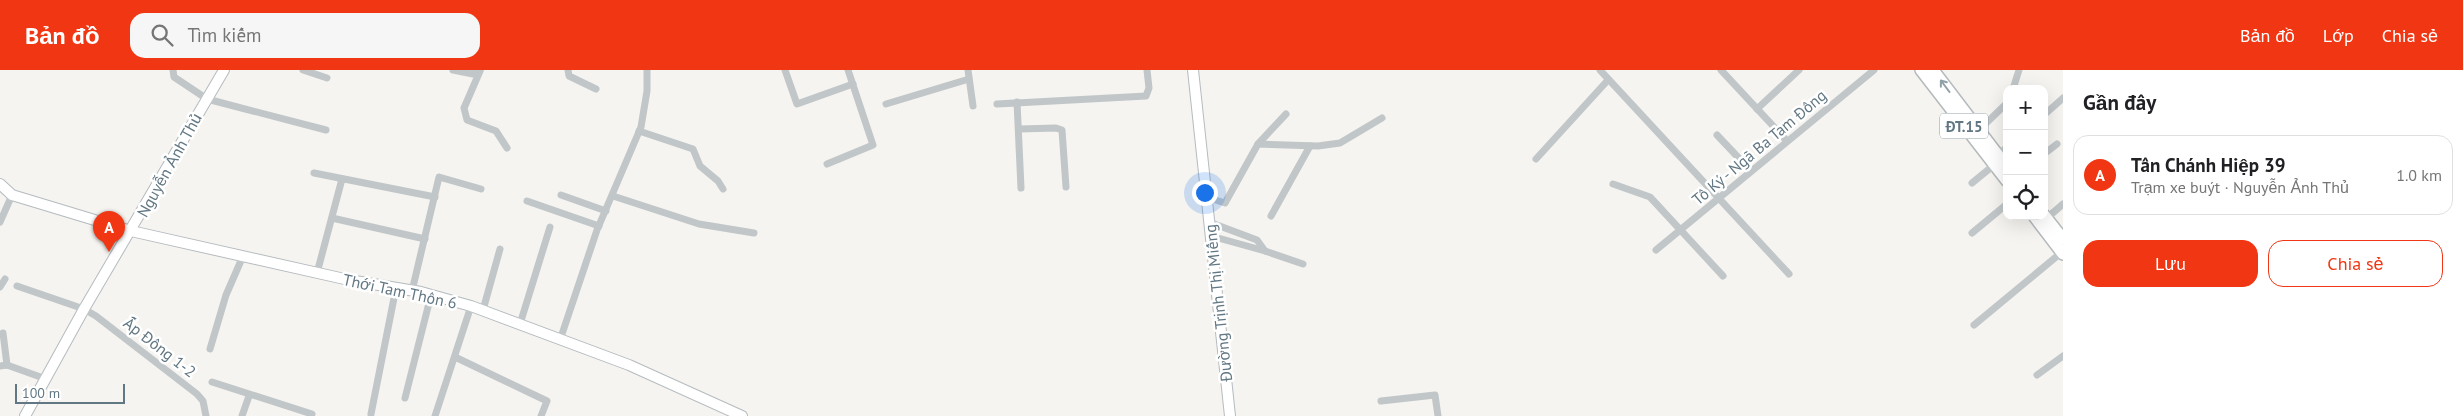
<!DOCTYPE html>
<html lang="vi">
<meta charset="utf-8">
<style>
:root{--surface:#fff;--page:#f6f6f6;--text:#202124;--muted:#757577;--line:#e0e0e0;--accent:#f13613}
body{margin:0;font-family:"PT Sans",sans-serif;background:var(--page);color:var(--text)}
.controls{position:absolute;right:15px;top:15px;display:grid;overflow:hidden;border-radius:10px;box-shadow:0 5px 20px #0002}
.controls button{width:45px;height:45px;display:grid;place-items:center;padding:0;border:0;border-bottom:1px solid var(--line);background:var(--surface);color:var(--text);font:25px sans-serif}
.scale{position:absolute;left:15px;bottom:12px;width:110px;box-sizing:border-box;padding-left:5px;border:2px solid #617783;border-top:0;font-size:14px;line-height:18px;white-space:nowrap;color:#617783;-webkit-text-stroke:4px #fff;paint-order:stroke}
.you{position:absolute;left:1204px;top:122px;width:18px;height:18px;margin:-12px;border:4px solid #fff;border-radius:50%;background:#1a73e8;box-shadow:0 0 0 8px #1a73e833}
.badge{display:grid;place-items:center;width:32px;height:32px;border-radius:50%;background:var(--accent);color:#fff;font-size:16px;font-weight:700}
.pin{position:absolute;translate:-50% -41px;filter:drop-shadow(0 1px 2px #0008)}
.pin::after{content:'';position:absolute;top:26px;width:18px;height:15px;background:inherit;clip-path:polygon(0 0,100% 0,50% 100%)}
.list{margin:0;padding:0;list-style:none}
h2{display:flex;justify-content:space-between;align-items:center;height:65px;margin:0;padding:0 20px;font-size:21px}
h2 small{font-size:16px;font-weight:400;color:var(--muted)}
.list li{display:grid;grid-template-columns:32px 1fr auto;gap:15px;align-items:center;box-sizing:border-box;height:80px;margin:0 10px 10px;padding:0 10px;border:1px solid var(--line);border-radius:15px}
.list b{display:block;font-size:19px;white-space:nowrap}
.list p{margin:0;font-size:16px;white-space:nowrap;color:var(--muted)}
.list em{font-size:16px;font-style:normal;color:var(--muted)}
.actions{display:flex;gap:10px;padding:15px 20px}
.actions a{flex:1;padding:11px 0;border:1px solid var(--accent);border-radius:15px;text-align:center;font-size:18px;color:var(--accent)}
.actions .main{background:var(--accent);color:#fff}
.icon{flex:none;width:28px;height:28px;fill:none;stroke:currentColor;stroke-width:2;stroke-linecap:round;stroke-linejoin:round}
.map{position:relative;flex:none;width:2063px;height:346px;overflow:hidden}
header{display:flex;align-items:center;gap:30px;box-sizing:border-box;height:70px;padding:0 25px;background:var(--accent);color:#fff}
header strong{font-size:24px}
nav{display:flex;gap:28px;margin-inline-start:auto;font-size:18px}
.search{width:350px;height:45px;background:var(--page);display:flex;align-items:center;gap:12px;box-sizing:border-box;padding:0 18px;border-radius:15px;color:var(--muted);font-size:19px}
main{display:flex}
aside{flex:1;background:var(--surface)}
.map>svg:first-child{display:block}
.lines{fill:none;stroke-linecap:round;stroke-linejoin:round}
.secondary-casing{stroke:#b5bbbf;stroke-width:12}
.primary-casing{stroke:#b4b9bc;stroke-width:14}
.street{stroke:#c1c6c8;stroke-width:7}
.secondary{stroke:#fff;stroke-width:10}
.primary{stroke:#fff;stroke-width:11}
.oneway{stroke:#90a0a8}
.labels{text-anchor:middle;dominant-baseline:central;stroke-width:5;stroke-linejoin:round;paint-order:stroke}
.shield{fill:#fff;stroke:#90a0a8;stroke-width:1}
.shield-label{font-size:15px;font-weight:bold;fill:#617783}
.street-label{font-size:16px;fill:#617783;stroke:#fff}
</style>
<header>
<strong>Bản đồ</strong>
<div class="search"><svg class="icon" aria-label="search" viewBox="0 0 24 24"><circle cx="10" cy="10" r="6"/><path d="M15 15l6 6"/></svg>Tìm kiếm</div>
<nav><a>Bản đồ</a><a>Lớp</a><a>Chia sẻ</a></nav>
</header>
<main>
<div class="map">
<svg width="2063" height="346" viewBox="0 0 2063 346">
<rect width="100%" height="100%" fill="#f5f4f0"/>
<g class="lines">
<g class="secondary-casing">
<g id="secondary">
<path d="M1193,0L1230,346"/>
<path d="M0,114L12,125L131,161L349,210L421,222L471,236L629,295L742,346"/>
<path d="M25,346L84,239L224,0"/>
</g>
</g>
<g class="primary-casing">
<g id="primary">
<path d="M1921,0L2007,111"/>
<path d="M1933,0L2007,97"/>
<path d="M2044,145L2063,169"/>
<path d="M2034,146L2063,184"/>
</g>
</g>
<g class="street">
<path d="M173,0L174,7L207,29L326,60"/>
<path d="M303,0L327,8"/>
<path d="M453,0L473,4L480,0"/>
<path d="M568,0L569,6L596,19"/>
<path d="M785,0L797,34L853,14"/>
<path d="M968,0L973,36"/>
<path d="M1600,0L1789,204"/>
<path d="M1721,0L1787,71"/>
<path d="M480,1L464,38L467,50L496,61L507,78"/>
<path d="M2013,19L2019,0"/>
<path d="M1017,32L1021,118"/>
<path d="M886,34L969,9"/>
<path d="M997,34L1146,26L1149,18L1147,0"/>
<path d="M1757,39L1799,0"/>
<path d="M2044,45L2063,28"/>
<path d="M1019,59L1056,58L1062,60L1066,117"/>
<path d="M1979,60L2007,33"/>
<path d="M639,61L693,79L700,96L718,111L723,119"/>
<path d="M1717,65L1751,101"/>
<path d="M1258,74L1286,44"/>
<path d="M2044,84L2057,74"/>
<path d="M1998,85L2007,77"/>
<path d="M1536,89L1608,10"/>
<path d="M827,94L873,75L848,0"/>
<path d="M314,103L435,127"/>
<path d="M1972,113L1994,95"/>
<path d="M1613,114L1650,127L1723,206"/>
<path d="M561,125L606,141"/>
<path d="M613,126L699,154L754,163"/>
<path d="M1206,127L1225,133L1258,74L1318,76L1340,73L1382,48"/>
<path d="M527,131L599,156"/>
<path d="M1271,146L1310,76"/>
<path d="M332,148L425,169"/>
<path d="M2047,148L2063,134"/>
<path d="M0,152L12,125"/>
<path d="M1209,152L1257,170L1265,181L1303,194"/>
<path d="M1972,163L2007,134"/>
<path d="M1211,166L1265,181"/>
<path d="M1656,180L1874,0"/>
<path d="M317,203L342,109"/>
<path d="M17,216L84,239L96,246L197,324L203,331L206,346"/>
<path d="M0,217L5,209"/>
<path d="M412,221L439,107L481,119"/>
<path d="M483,240L500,179"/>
<path d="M520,254L550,157"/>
<path d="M1974,255L2062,182"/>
<path d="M3,263L7,295"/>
<path d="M560,270L597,160L641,57L647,21V0"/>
<path d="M210,279L226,225L243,186"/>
<path d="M455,287L547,331L541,346"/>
<path d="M0,296L7,295L46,309"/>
<path d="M2037,305L2063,286"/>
<path d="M212,312L312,344"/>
<path d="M405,328L431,225"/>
<path d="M1381,331L1435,325L1438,346"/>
<path d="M371,344L396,218"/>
<path d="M242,346L249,326"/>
<path d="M435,346L471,236"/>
</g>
<use href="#secondary" class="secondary"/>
<use href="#primary" class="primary"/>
</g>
<defs><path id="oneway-shaft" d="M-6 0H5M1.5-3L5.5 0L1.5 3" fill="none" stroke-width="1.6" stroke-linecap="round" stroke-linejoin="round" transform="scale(1.25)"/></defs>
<use class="oneway" href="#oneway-shaft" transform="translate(1945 16) rotate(-127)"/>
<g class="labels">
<rect class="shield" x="1940" y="43.5" width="48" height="25" rx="4"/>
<g class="shield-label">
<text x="1964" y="56">ĐT.15</text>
</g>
<g class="street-label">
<text transform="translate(1759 77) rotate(-40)">Tô Ký - Ngã Ba Tam Đông</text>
<text transform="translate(169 95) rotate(-61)">Nguyễn Ảnh Thủ</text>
<text transform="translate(400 221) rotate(12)">Thới Tam Thôn 6</text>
<text transform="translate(1218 233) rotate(-96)">Đường Trịnh Thị Miếng</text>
<text transform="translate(160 277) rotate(38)">Ấp Đông 1-2</text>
</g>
</g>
</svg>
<div class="controls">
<button>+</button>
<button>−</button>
<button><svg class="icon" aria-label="locate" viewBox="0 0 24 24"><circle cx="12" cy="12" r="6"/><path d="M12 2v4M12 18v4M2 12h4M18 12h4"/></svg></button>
</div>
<div class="scale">100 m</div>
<div class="you"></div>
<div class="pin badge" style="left:109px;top:182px">A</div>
</div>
<aside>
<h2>Gần đây<small></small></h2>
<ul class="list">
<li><span class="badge">A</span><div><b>Tân Chánh Hiệp 39</b><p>Trạm xe buýt · Nguyễn Ảnh Thủ</p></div><em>1.0 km</em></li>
</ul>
<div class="actions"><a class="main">Lưu</a><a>Chia sẻ</a></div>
</aside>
</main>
